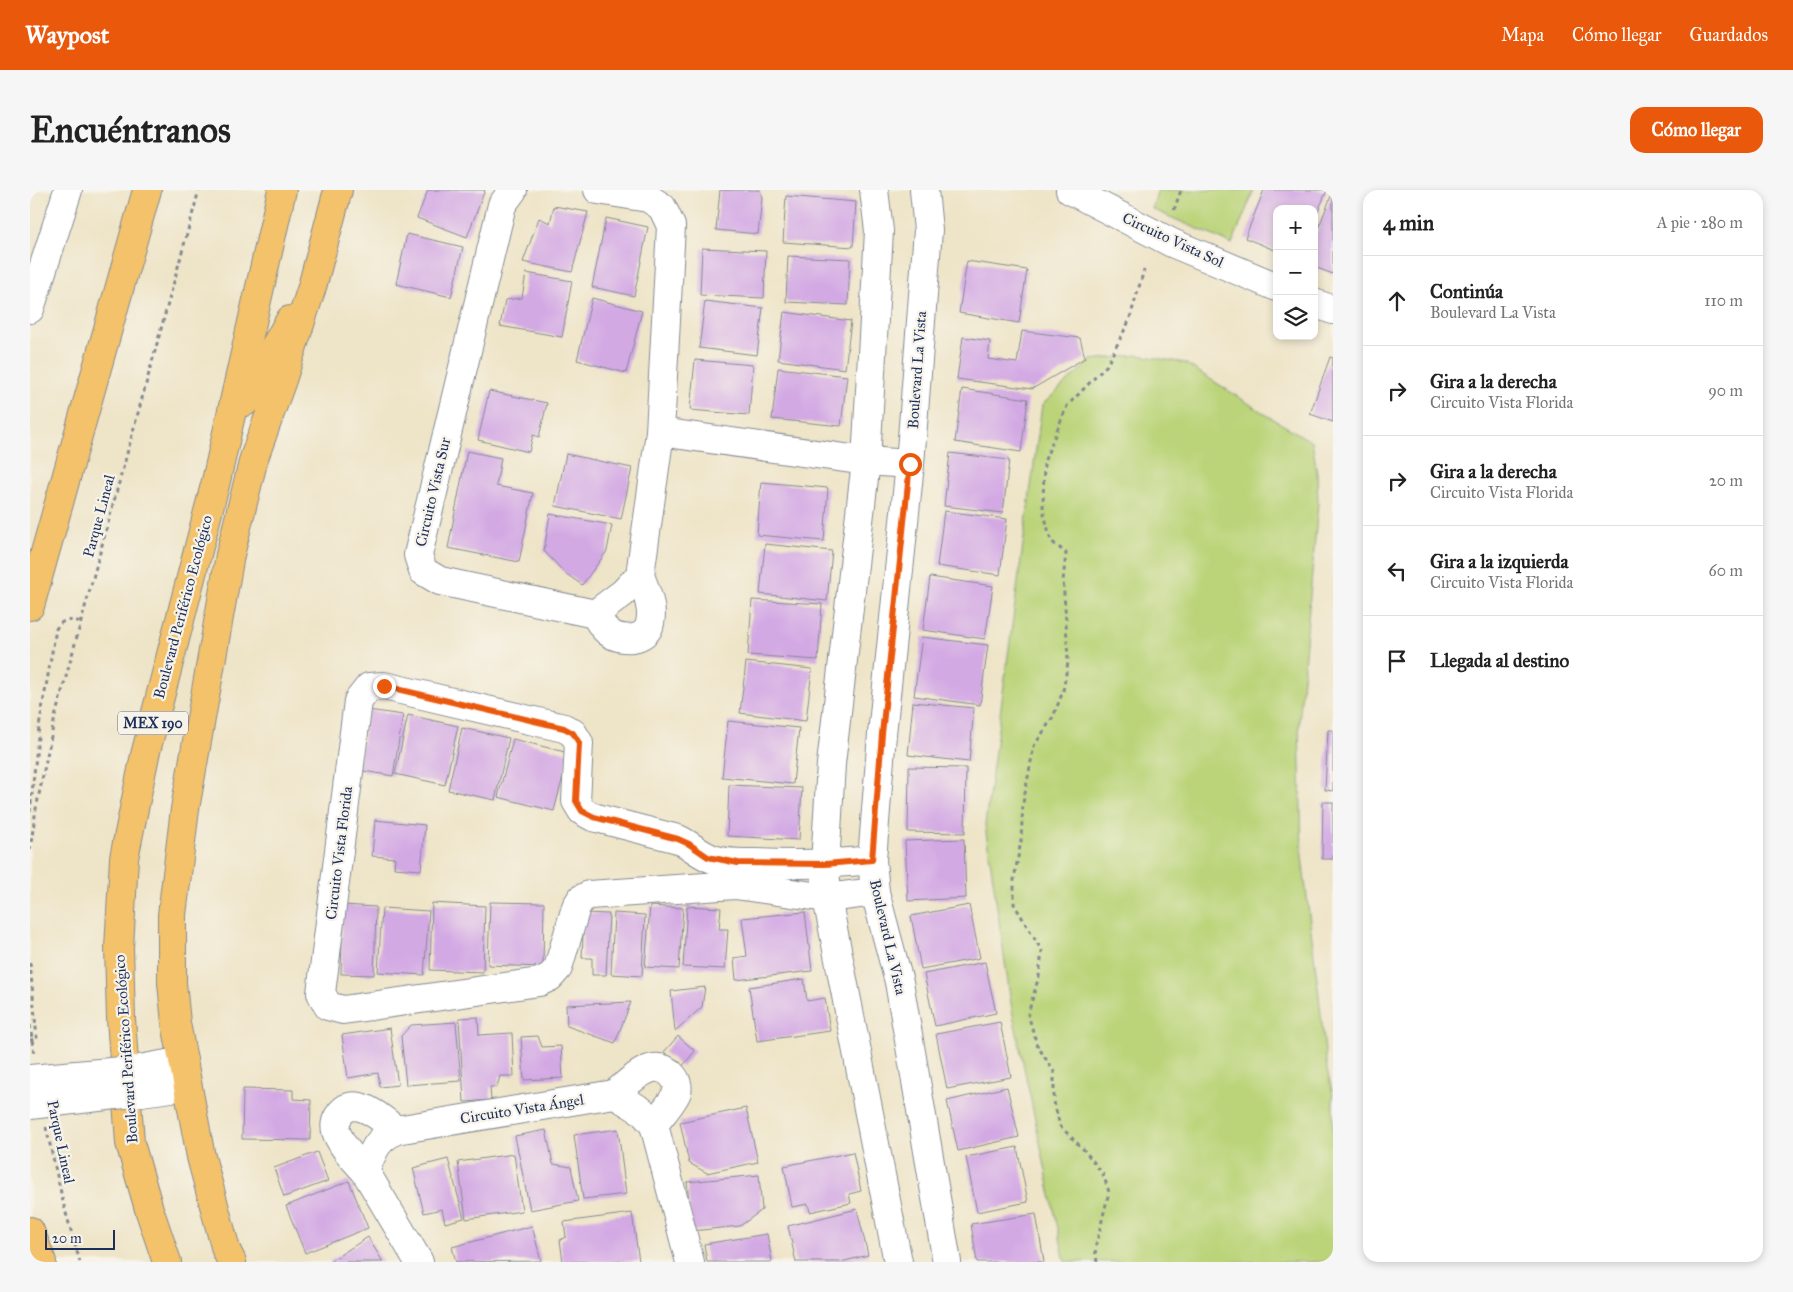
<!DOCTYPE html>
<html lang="es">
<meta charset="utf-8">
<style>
:root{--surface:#fff;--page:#f6f6f6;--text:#222;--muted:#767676;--line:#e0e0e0;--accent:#ea580c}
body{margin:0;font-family:"IM FELL Great Primer",serif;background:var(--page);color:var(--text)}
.controls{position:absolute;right:15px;top:15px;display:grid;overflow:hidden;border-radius:10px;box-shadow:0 2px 8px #0003}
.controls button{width:45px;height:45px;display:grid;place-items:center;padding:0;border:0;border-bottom:1px solid var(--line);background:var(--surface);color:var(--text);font:25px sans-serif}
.scale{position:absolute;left:15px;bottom:12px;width:70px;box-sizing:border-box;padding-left:5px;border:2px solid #1b2f5e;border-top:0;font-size:14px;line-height:18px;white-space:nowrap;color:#1b2f5e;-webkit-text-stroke:4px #f7f3e8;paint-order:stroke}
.stop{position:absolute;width:15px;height:15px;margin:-11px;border:4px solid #ea580c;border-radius:50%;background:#fff}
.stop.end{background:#ea580c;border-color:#fff;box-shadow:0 1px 5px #0008}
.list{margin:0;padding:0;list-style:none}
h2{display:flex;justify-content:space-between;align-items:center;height:65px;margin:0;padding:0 20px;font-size:21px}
h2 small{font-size:16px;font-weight:400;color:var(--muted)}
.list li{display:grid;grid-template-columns:32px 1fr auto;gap:15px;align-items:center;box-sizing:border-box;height:90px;padding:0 20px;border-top:1px solid var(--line)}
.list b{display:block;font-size:19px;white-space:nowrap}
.list p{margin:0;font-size:16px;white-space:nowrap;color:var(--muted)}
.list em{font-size:16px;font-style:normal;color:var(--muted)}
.icon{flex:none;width:28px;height:28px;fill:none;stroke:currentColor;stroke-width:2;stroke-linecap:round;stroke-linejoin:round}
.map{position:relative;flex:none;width:1303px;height:1072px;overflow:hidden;border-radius:15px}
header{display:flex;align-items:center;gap:30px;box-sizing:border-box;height:70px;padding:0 25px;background:var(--accent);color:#fff}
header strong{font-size:24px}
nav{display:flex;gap:28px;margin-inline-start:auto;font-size:18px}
.intro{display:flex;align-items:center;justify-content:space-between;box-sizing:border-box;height:120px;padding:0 30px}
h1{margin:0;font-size:35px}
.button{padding:12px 22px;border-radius:15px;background:var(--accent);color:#fff;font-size:18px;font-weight:700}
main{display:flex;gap:30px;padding:0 30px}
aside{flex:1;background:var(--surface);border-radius:15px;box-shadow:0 2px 8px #0003}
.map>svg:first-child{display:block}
.green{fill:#bbd479;stroke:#6b826c}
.building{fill:#d3a9e4}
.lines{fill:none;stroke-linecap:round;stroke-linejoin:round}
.minor-casing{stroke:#848a92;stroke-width:30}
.highway-casing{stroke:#848a92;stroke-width:30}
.path{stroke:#848a92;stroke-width:3;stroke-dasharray:4 4;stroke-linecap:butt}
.minor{stroke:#fff;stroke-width:28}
.highway{stroke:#f3c26a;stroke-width:28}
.minor-bridge-casing{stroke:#848a92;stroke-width:30;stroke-linecap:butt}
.path-bridge{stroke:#848a92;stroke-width:3;stroke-dasharray:4 4;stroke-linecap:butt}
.minor-bridge{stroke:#fff;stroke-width:28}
.route{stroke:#ea580c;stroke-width:6}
.labels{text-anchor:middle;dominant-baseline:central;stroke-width:4.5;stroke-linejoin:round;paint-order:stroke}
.shield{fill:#f7f3e8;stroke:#5d6a87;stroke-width:1}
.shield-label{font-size:14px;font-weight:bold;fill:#1b2f5e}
.street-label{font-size:15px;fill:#1b2f5e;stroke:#f7f3e8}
</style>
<header>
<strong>Waypost</strong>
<nav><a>Mapa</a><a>Cómo llegar</a><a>Guardados</a></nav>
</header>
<div class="intro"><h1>Encuéntranos</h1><a class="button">Cómo llegar</a></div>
<main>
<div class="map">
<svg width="1303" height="1072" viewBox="0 0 1303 1072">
<rect width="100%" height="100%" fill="#f7f3e8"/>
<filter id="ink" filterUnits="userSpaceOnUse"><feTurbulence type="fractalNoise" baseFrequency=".02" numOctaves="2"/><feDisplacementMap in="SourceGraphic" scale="10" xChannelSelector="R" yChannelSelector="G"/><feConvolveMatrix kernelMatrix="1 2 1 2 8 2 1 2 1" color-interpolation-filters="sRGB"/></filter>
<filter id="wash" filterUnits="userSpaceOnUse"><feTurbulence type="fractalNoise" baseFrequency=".0096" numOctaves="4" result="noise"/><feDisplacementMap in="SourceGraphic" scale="20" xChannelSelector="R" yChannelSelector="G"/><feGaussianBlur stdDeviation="1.12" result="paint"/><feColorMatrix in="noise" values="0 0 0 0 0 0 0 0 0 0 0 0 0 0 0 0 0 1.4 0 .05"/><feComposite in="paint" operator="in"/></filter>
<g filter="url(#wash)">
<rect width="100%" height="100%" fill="#eee4c7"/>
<g class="green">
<path d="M1128,0H1224L1202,54L1122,19Z"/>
<path d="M1108,165L1155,173L1243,229L1282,252L1287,283L1288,313L1269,534L1272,667L1289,806L1297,880L1303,905V1072H1035L982,820L955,635L1012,215L1061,170Z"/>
</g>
<g id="blocks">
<g class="building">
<path d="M398,0H455L437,47L387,28Z"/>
<path d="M690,0H730L732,8L728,44L686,40Z"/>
<path d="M1234,0H1297L1284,31V19H1247V61L1215,48Z"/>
<path d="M1303,1V84L1284,77V49Z"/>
<path d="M756,6L826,12L823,57L753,52Z"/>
<path d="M524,16L558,22L542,82L493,72L509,28L520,33Z"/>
<path d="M576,28L618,37L604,106L562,97Z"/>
<path d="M377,44L433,57L421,107L366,94Z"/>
<path d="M672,58L736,61L734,108L670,105Z"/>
<path d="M758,66L820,69L818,115L756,112Z"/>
<path d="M937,71L997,80L989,133L929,123Z"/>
<path d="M496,83L542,91L532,147L470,136L475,110L492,108Z"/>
<path d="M562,108L612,121L596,183L547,170Z"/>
<path d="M675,111L733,118L727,165L669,158Z"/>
<path d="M754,122L821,131L815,179L748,170Z"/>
<path d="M992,141L1050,148L1055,168L1002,199L927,189L933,147L960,151L958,169L987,173Z"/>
<path d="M1300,167L1303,168V232L1280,224Z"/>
<path d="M665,170L723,175L719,225L660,220Z"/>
<path d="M748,178L817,186L811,236L742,229Z"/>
<path d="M932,199L998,209L991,262L925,252Z"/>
<path d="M459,201L517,213L509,247L503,245L499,262L448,250Z"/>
<path d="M437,261L471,268L466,296L503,303L489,372L418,358Z"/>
<path d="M920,263L979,270L973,323L914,316Z"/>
<path d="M536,264L602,278L591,329L525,316Z"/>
<path d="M731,292L798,298L794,351L727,345Z"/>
<path d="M914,321L977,329L970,385L907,376Z"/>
<path d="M520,324L582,335L577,361L552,395L535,383L514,361Z"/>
<path d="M735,354L802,361L797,411L730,404Z"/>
<path d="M900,387L963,396L955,449L893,440Z"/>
<path d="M722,410L792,414L788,470L718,465Z"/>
<path d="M892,447L958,455L950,515L884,506Z"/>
<path d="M716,472L782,479L776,531L710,523Z"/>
<path d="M883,512L944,518L939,572L878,565Z"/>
<path d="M338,520L373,525L363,586L328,580Z"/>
<path d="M378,525L428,536L415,595L365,584Z"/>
<path d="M698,531L769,538L763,594L692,587Z"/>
<path d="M432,538L479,548L465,610L418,600Z"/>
<path d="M1298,540H1303V601L1295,600Z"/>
<path d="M483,549L539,563L524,621L468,607Z"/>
<path d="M879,577L936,578L935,643L878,642Z"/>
<path d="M699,595L772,598L769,650L697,646Z"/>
<path d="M1293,612H1303V669H1292Z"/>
<path d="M345,630L395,635L391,680L364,678L365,668L342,666Z"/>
<path d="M934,649L936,708L878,711L875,651Z"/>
<path d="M460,712L514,713L513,777L458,775Z"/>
<path d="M402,713L455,716L453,782L400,780Z"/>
<path d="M313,715L346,717L344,785L311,784Z"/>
<path d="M939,715L950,768L891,779L881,726Z"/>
<path d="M620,716L653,718L649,779L615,777Z"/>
<path d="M657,716L691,718L689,739H698L695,779L653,777Z"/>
<path d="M352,718L399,721L394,785L348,782Z"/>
<path d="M775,722L782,781L706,790L704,768L717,766L712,728Z"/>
<path d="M554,723L579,724L576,785H562V768H552Z"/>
<path d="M584,723L615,725L612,786L581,784Z"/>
<path d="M955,772L966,823L905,836L894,784Z"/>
<path d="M774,789L777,811L795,808L800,841L727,851L719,797Z"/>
<path d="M675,797L672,817L645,841L641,801Z"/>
<path d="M601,812L585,853L537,836L536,815Z"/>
<path d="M448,827L449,845L482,843L484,886H470L467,897H460L461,910L434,912L429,828Z"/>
<path d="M426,832L431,891L376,895L371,846L381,835Z"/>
<path d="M970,832L981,887L917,899L906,844Z"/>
<path d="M360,838L368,895L350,897L348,883L318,888L312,845Z"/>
<path d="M508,846L512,857L531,856L533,888L494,890L491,847Z"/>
<path d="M648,846L665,861L652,877L634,862Z"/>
<path d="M977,897L989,947L928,961L917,911Z"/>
<path d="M213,899L263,900V909L281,910L280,950L212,949Z"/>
<path d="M716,918L728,972L677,983L659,973L650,932Z"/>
<path d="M588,939L596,1004L553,1009L544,945Z"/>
<path d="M516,940L523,974L541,977L548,1011L500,1020L485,946Z"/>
<path d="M987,957L998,1012L947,1022L936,967Z"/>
<path d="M287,962L298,991L254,1007L244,978Z"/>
<path d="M823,962L831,1001L819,1004L821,1013L780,1022L778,1014L762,1017L754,976Z"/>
<path d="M484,964L492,1021L436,1029L428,972Z"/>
<path d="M418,969L434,1028L415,1033L412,1019L394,1023L383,978Z"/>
<path d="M729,985L732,1020L710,1036L662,1041L657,992Z"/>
<path d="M319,991L338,1038L275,1063L256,1016Z"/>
<path d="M827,1019L838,1065L811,1072H766L758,1036Z"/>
<path d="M602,1023L609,1071L533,1072L530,1050L536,1047L534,1032Z"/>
<path d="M1006,1024L1014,1072H947L941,1034Z"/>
<path d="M502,1036L511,1071L426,1072L422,1057Z"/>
<path d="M737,1044L742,1072H677L674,1054Z"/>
<path d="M338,1047L353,1072H299Z"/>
</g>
</g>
</g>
<g filter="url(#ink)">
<use href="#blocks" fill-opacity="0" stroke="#848a92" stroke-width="1"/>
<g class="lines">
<g class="minor-casing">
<g id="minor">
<path d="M483,0L472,15L388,365L393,381L410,391L565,424L593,403L610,385L630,242L641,36L632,17L618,8L568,0"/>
<path d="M844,0L849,41L836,271L801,574L795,675L797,708L868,1072"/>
<path d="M894,0L898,40L880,274L852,544L842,670L845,702L869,792L917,1072"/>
<path d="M1040,0L1142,53L1247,97"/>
<path d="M1284,113L1303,120"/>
<path d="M0,119L38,0"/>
<path d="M630,242L836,271L880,274"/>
<path d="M565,424C569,431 572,437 578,442C591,452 617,451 620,433C624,417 615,400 610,385"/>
<path d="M842,670C803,674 766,675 727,673C712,673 692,674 678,667C667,662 659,654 648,649L563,627L552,621L546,611L549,553L543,543L534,538L354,496L339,497L328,511L291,803L298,816L313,820L509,792L520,787L528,778L546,717L551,709L559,705L705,695L797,708L845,702"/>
<path d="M104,880L153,871"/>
<path d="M111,902L156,896"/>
<path d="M584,904C600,892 622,866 641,884C646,889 649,896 647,902C644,911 629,927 624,935"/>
<path d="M335,981C326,971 315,961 309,948C305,941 304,934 308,927C323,901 352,929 366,940"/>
<path d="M389,1072L335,981C344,960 345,951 366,940L584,904L612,921L624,935L660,1072"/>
</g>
</g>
<g class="highway-casing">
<g id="highway">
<path d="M215,212L222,196L260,130"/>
<path d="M0,416L117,0"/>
<path d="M0,1041L12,1072"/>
<path d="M137,1072L119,1019L100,953L91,829L89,758L94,668L115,565L186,291L252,0"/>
<path d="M202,1072L196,1060L171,967L146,833L142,793V725L155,619L200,365L224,268L252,190L282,97L308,0"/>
</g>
</g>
<g class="path">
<path d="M1144,20L1151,0"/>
<path d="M0,622L9,537L26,439C32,428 41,430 52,432"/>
<path d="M0,660L6,619L25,527L169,0"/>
<path d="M0,835L4,864"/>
<path d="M16,937L34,1016L50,1072"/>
<path d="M1067,1072L1065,1059L1079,1002L1073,984L1055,961L1030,936L1024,912V882L1007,855L998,824L1009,786L1012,761L984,714V689L991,651L993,613L1004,556L1023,527L1033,501L1038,472L1036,431L1033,391L1036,363L1021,351L1013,319L1014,272L1037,216L1077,175L1099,131L1114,80"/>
</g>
<use href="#minor" class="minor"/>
<use href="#highway" class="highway"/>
<g class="minor-bridge-casing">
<g id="minor-bridge">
<path d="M0,889L104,880"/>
<path d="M0,915L111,902"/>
</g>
</g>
<path class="path-bridge" d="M0,773L7,849L0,850"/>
<use href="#minor-bridge" class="minor-bridge"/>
</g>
</g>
<g class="lines" filter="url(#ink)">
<path class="route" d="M354,496L534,538L543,543L549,553L546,611L552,621L564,627L648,649L659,654L678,667L708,673L795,674L842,670L852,544L880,274"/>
</g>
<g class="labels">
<rect class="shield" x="88" y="521.5" width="70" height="23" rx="4"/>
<g class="shield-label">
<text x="123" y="533">MEX 190</text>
</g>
<g class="street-label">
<text transform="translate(1143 50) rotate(25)">Circuito Vista Sol</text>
<text transform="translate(887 180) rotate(-86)">Boulevard La Vista</text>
<text transform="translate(403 302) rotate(-77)">Circuito Vista Sur</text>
<text transform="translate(69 326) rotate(-75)">Parque Lineal</text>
<text transform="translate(153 417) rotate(-75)">Boulevard Periférico Ecológico</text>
<text transform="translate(309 663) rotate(-83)">Circuito Vista Florida</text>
<text transform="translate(858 747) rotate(77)">Boulevard La Vista</text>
<text transform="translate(96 859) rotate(-94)">Boulevard Periférico Ecológico</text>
<text transform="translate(492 919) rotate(-9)">Circuito Vista Ángel</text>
<text transform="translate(31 952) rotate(78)">Parque Lineal</text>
</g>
</g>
</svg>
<div class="controls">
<button>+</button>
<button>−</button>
<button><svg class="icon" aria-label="layers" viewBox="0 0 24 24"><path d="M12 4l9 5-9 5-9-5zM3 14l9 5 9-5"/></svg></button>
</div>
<div class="scale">20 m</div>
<div class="stop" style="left:880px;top:274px"></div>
<div class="stop end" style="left:354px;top:496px"></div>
</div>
<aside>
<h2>4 min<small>A pie · 280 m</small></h2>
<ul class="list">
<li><svg class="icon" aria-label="ahead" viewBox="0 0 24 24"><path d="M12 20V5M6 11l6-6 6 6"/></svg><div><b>Continúa</b><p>Boulevard La Vista</p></div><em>110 m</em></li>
<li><svg class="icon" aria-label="right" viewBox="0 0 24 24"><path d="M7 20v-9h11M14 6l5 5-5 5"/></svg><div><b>Gira a la derecha</b><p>Circuito Vista Florida</p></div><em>90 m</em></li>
<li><svg class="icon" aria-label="right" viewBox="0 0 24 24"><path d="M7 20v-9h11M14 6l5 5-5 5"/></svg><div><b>Gira a la derecha</b><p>Circuito Vista Florida</p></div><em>20 m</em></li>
<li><svg class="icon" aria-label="left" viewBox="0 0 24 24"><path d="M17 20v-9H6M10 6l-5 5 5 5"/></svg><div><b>Gira a la izquierda</b><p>Circuito Vista Florida</p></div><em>60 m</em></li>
<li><svg class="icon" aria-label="arrive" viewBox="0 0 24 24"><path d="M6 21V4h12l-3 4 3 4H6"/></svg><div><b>Llegada al destino</b></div></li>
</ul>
</aside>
</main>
